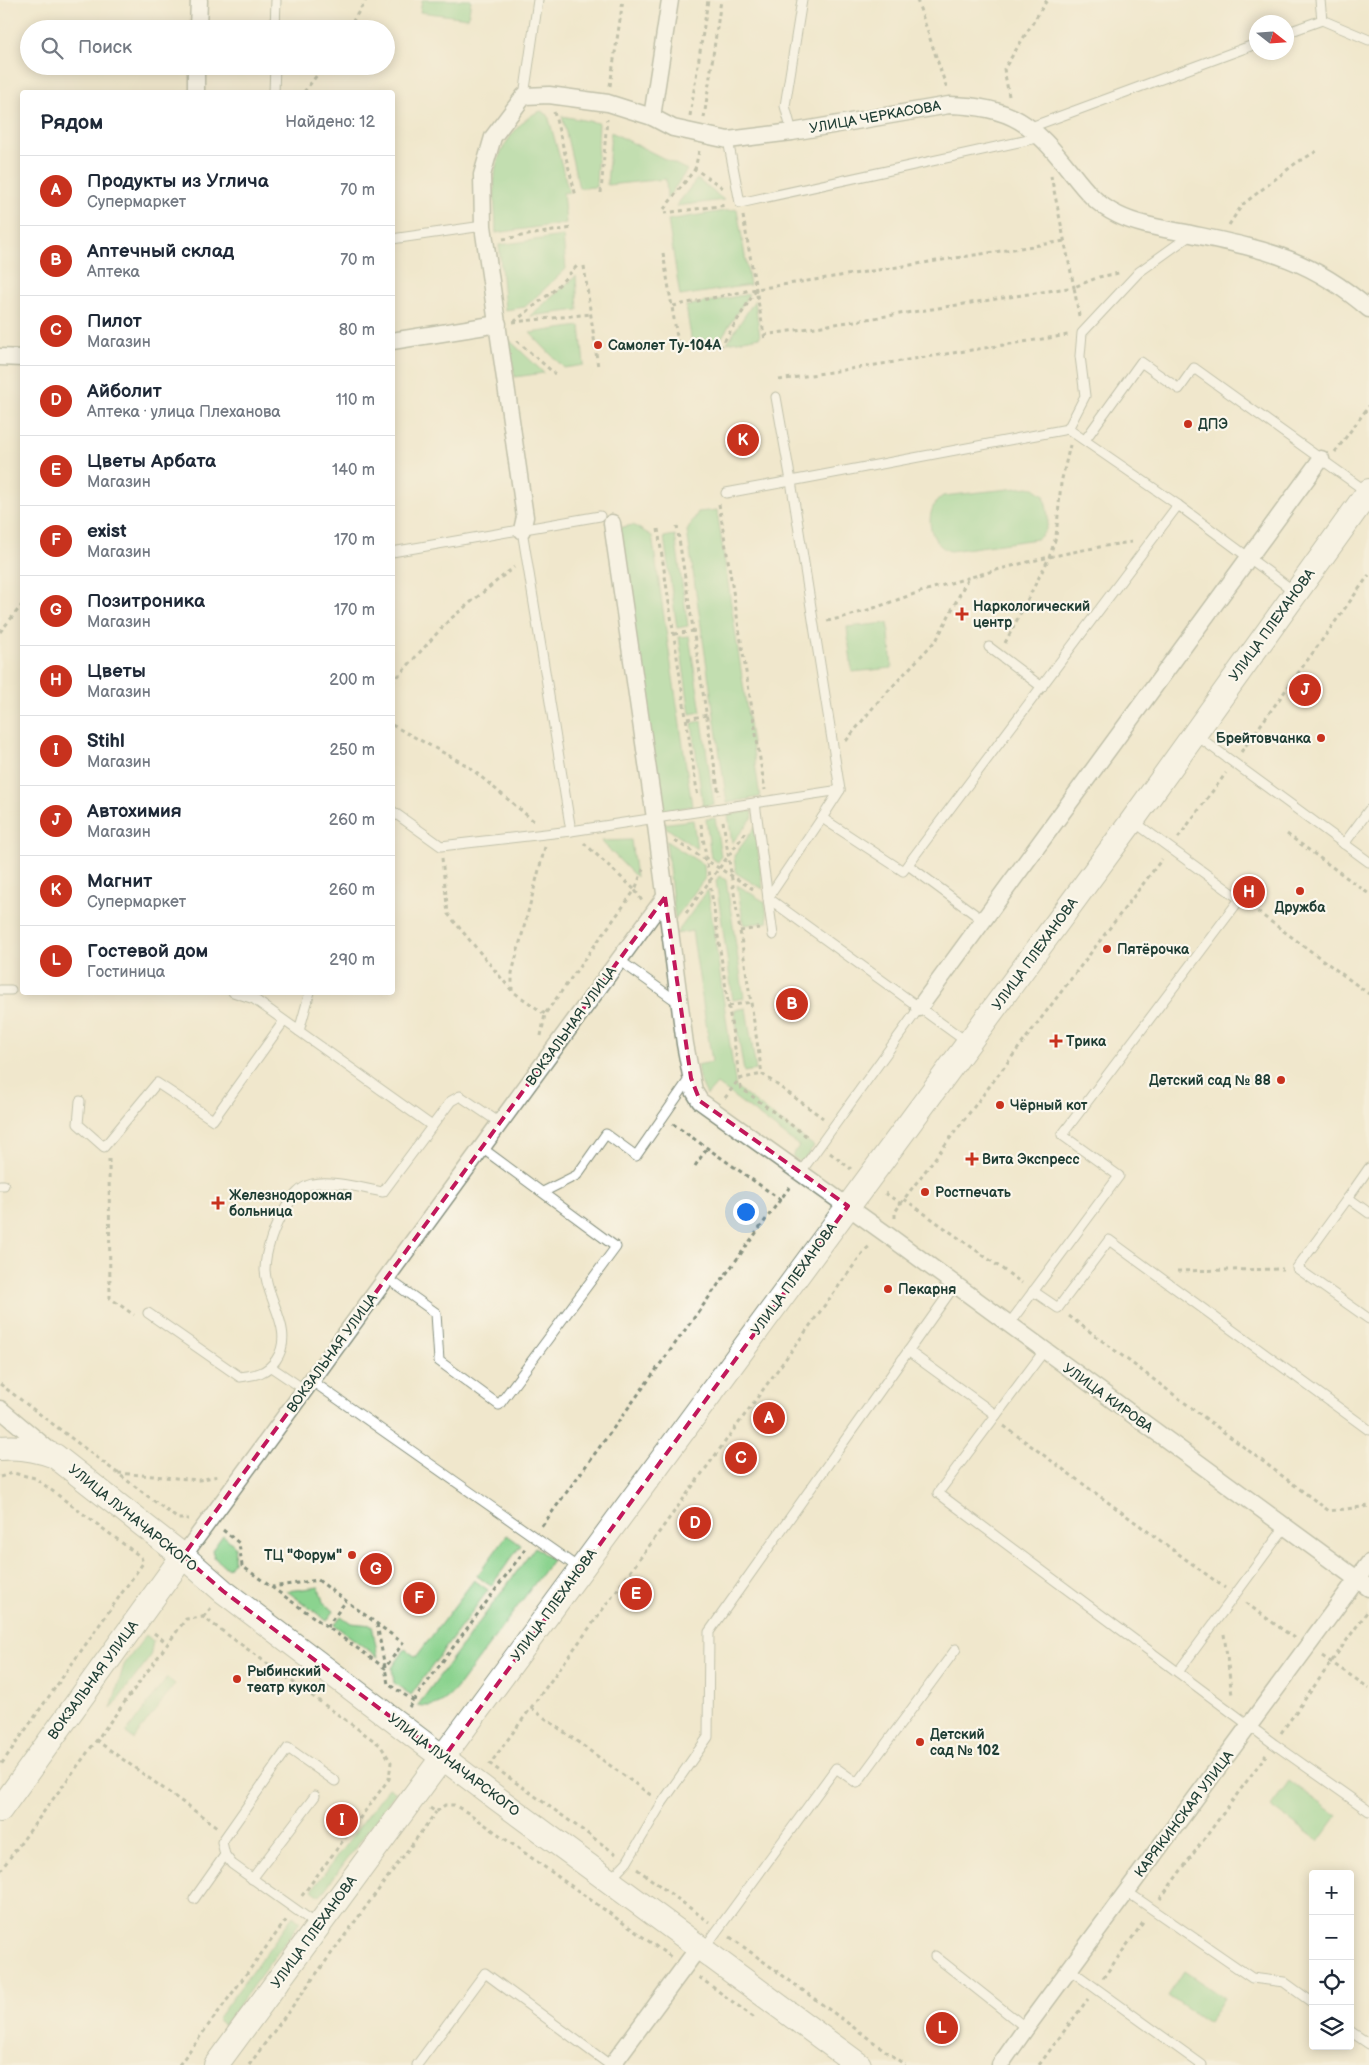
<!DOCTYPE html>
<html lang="ru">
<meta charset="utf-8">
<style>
:root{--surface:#fff;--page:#f6f6f7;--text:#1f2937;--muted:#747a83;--line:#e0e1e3;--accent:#c8321e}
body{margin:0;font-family:"Balsamiq Sans",sans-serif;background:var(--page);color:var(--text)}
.controls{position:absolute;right:15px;bottom:15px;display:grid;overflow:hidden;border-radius:5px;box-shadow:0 2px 12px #0003}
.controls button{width:45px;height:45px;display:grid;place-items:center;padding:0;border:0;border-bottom:1px solid var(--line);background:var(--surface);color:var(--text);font:25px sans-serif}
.compass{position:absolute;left:1249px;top:15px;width:45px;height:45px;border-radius:50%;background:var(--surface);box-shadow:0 2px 12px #0003;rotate:107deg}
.you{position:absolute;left:745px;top:1211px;width:18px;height:18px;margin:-12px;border:4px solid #fff;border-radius:50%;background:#1a73e8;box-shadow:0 0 0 8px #1a73e833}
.badge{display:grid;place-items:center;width:32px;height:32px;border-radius:50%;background:var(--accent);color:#fff;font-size:16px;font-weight:700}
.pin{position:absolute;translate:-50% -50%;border:2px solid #fff;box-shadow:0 1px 5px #0006}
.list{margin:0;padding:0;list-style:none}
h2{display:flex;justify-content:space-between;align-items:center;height:65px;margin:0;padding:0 20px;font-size:21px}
h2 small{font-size:16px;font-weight:400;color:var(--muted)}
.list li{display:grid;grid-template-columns:32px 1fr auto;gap:15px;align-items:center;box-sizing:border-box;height:70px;padding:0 20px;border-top:1px solid var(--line)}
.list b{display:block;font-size:19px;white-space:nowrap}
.list p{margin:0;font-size:16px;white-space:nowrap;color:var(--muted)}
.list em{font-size:16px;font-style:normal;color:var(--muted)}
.icon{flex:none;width:28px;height:28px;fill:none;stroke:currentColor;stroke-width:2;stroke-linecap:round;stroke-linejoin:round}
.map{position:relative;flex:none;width:1369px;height:2065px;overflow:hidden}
.search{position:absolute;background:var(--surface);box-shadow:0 2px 12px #0003;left:20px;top:20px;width:375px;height:55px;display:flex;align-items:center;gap:12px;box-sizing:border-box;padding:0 18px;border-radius:28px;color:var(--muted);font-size:19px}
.panel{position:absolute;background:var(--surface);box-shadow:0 2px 12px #0003;left:20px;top:90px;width:375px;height:905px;border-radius:5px}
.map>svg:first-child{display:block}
.green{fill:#8bd38f;stroke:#558862}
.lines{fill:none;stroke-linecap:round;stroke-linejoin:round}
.lane-casing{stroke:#889280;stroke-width:11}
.street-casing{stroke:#889280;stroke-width:19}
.secondary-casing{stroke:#889280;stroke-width:26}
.path{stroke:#889280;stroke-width:3;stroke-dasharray:4 4;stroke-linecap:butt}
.lane{stroke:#fff;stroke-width:9}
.street{stroke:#fff;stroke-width:16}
.secondary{stroke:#fff;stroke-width:24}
.marked{fill:none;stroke:#c2185b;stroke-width:4;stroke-dasharray:10 6;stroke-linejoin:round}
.poi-dot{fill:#c8321e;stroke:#fbf7ec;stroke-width:2}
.labels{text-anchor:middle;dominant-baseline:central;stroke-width:4.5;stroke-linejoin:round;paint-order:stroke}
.street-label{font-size:14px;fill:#1f3d34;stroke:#fbf7ec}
.poi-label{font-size:14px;font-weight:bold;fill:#1f3d34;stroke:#fbf7ec;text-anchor:start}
</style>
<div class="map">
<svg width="1369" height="2065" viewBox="0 0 1369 2065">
<rect width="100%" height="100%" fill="#fbf7ec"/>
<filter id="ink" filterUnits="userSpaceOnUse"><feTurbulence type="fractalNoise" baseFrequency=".02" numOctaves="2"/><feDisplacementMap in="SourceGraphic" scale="10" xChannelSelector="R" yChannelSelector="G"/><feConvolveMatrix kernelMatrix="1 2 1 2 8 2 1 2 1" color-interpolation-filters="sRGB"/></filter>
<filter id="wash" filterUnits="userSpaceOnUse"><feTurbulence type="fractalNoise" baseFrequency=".0096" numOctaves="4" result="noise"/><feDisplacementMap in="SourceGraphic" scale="20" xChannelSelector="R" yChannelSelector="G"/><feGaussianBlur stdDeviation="1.12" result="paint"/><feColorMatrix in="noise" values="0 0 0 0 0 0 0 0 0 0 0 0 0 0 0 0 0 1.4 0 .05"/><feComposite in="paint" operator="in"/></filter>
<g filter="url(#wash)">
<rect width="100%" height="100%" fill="#f0e7cc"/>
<g class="green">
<path d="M422,0H471L468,18L420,12Z"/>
<path d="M541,111L548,115L569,192L563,193L566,223L496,233C496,212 492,188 496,167C499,148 522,116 541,111Z"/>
<path d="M562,116L599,123L596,187L579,188Z"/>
<path d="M611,132L687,170L667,199L666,179L607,185Z"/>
<path d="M697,179L724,200L676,206Z"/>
<path d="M737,209L750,285L680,296L668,220Z"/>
<path d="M563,236L566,269L525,307L505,310L499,245Z"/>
<path d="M576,276L578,310L530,316Z"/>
<path d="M749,294L717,345L693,350L686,306Z"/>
<path d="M755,300L760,337L727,343Z"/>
<path d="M580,326L584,365L564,368L530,333Z"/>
<path d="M506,337L544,373L515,377Z"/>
<path d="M1028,487L1034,488L1044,495C1047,512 1054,528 1037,539L950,551C927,544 923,508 943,496Z"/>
<path d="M717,510L760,797L727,803L687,531L698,512Z"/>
<path d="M633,525L652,536L692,806L659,812L618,528Z"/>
<path d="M675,535L688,626L677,628L664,537Z"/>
<path d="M888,623L892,668L852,672L847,627Z"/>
<path d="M689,636L701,712L690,714L679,637Z"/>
<path d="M702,721L714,804L703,806L692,723Z"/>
<path d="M752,811L753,817L732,843L728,815Z"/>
<path d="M715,818L721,856L718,862L711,858L706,819Z"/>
<path d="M693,820L697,849L661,824Z"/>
<path d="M755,827L763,889L736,873L734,856Z"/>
<path d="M631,840L636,877L601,841Z"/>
<path d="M666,841L704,865L705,878L675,919Z"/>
<path d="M719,876L726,880L744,998L733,1000L716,881Z"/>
<path d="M737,885L765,902L768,922L744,925Z"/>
<path d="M708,890L736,1088L814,1146L801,1163L792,1156L799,1146L717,1084L707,1095L699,1078L697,1065L712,1062L692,931L676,934Z"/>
<path d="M746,1008L756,1070L744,1072L734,1010Z"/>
<path d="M223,1535L235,1546L234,1561L228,1569L214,1557L212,1550Z"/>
<path d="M507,1535L521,1545L491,1586L477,1576Z"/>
<path d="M535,1547L552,1560L457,1688C446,1701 435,1709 418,1705Z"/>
<path d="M474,1580L488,1590L411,1695L394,1683L392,1668L405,1649L416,1657Z"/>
<path d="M319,1587L323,1602L334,1611L327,1621L287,1591Z"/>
<path d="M341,1616L351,1623L372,1625L378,1657L334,1625Z"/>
<path d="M146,1635L153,1641L150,1657L111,1709L124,1665Z"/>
<path d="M167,1678L175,1684L134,1739L126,1733Z"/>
<path d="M1289,1781L1337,1816L1319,1841L1271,1806Z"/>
<path d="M389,1787L396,1792L320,1896L312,1890Z"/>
<path d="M293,1916L300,1922L224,2025L217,2019Z"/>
<path d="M1184,1971L1224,1998L1208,2023L1168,1996Z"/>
</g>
</g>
<g filter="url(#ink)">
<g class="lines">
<g class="lane-casing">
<g id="lane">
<path d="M1322,20L1369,40"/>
<path d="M275,29L276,0"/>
<path d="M1286,33L1322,20L1320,0"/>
<path d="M274,92L275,66"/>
<path d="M524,96L538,0"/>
<path d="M1031,127L1256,44"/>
<path d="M792,132L785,106L802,0"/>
<path d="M728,140L740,203L1042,137"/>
<path d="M392,239L483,226"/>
<path d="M1068,429L1085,396L1080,356L1082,333L1139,272L1192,234"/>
<path d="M1085,440L1141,362L1179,389L1194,368L1367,492"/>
<path d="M726,493L791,481L776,397"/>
<path d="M522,530L571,831L840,790L791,481L1068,429L1178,505L1295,592"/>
<path d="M392,552L600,516"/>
<path d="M989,647L1042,687"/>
<path d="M1196,735L1369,862"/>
<path d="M840,790L822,818L903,871L1178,505"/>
<path d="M755,803L773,935"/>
<path d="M392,811L441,846L571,831"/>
<path d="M822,818L768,898L967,1042"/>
<path d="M1344,844L1369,810"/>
<path d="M908,865L984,921"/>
<path d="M619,960L679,1003"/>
<path d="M0,990H11"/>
<path d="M233,992L254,999L432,1126"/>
<path d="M299,1031L310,992"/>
<path d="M80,1101L78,1124L104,1147L157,1083L213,1120L284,1021"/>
<path d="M1369,1168L1348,1198L1369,1213"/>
<path d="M800,1173L919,1008"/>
<path d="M0,1185H4"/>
<path d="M543,1192L577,1175L606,1134L636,1156L690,1078"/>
<path d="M1348,1198L1297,1268L1369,1319"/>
<path d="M387,1278L436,1313L439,1361L499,1405L616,1247L482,1148"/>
<path d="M1033,1291L1058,1308L1109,1240L1369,1430"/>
<path d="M148,1313L240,1377C255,1375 266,1374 276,1360C296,1331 266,1300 265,1270C265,1251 275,1224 285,1209C292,1199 299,1187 312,1184C330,1179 365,1189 383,1192L451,1101L460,1096L500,1123"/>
<path d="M1009,1324L1119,1176L1062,1135L1240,899L1133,821"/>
<path d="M908,1351L996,1415"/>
<path d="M1044,1351L938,1493L1274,1744L1369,1811"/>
<path d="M271,1367L305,1390"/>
<path d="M312,1381L580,1569"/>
<path d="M1178,1672L1285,1527"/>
<path d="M252,1879L315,1796"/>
<path d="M609,1881L627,1862L662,1803L708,1737L709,1632L955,1285"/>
<path d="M1126,1891L1252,1978L1284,1982L1313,2003"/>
<path d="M194,1899L225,1855"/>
<path d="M319,1926L232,1864L225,1855L222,1842L288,1748L335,1781"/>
<path d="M703,1950L836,1768L857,1783L956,1649"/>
<path d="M935,1956L1026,2028"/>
<path d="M1069,1969L1202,2065"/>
<path d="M1350,2031L1369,2044"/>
<path d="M417,2065L485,1973L610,2065"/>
</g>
</g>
<g class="street-casing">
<g id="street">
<path d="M198,29L199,0"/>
<path d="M196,92V66"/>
<path d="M652,117L670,0"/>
<path d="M392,341L498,324"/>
<path d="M0,357L22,358"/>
<path d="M612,523L655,818L685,1044L694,1091L700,1101L889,1236L1369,1588"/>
<path d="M522,530L525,517L483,226L482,175L493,137L524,96L549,95L608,103L652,117L673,128L728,140L792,132L949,105C1012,106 1033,124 1071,172C1085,190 1097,205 1118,215C1140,226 1167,229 1191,234C1266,250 1308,257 1369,309"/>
<path d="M919,1008L1321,459"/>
<path d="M0,1409L50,1451"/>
<path d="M183,1556L665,897"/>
<path d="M612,2065L699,1947"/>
<path d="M1000,2065L1026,2028L1369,1563"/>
</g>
</g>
<g class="secondary-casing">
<g id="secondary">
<path d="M0,1448C20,1446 37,1449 55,1456L183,1556L223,1591L487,1791L859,2065"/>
<path d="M0,1810L183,1556"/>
<path d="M216,2065L1132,821L1369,491"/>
</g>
</g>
<g class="path">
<path d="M917,0L947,89"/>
<path d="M348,29L366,0"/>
<path d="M610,86L623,0"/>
<path d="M304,92L324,66"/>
<path d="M1009,96L1004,69L1047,0"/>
<path d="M554,112L576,196"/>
<path d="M690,116L708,0"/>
<path d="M704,118L721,0"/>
<path d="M699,151L695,169L723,188"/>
<path d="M601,193L607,119"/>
<path d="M664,209L695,169"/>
<path d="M664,213L727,205"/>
<path d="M743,216L765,340"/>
<path d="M1229,225L1242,205L1296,163L1317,151"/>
<path d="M503,239L572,228"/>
<path d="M663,253L680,355"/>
<path d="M584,266L598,367"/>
<path d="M673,306L756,289L1065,241"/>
<path d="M1079,316L1074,287L1099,277L1119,273"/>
<path d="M513,322L591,314"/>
<path d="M514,322L553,291L577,266"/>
<path d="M764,335L1074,287L1051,176"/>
<path d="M517,341L555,374"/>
<path d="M720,348L756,290"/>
<path d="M779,380L1068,335"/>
<path d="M1335,452L1369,406"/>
<path d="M719,504L765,790"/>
<path d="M677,526L719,795"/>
<path d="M658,529L698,798"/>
<path d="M827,621C857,615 885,604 914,594C985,572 1058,552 1132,542"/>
<path d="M0,632L22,605"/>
<path d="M674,634L694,631"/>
<path d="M1005,643L1049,558L1056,537L1061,483L1070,445"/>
<path d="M392,683L449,620L514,567"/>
<path d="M687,719L707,715"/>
<path d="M392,725L468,766L535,822"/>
<path d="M846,741L876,704L937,639L967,580"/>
<path d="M1241,752L1369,575"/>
<path d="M723,821L762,1074L823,1118"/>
<path d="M701,824L741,1088L809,1138"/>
<path d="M1287,834L1369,894"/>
<path d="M1178,838L1226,773"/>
<path d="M675,841L753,889"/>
<path d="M584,843L635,890L643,869"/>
<path d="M545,847L512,973V991L545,1014"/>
<path d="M442,858L448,914L512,991"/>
<path d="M1251,907L1369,994"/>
<path d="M686,913L746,832"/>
<path d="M740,931L759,928"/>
<path d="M729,1006L751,1002"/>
<path d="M541,1036L545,1014L635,890L642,901"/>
<path d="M725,1098L739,1079L762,1074"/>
<path d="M673,1124L781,1200"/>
<path d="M830,1153L851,1169"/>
<path d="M109,1159L110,1298L134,1315"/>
<path d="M695,1166L707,1148"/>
<path d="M885,1193L901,1204"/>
<path d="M904,1199L1022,1283"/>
<path d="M895,1218V1212L904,1199L1162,859"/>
<path d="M1177,1271L1283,1269"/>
<path d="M1069,1316L1329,1511L1369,1506"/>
<path d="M0,1384L178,1519H189"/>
<path d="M1004,1426L1225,1588"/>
<path d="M118,1473L199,1480L218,1476"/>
<path d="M0,1477L13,1473L35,1478L141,1557L143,1563L0,1766"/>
<path d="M542,1526L791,1185"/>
<path d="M223,1530L239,1543L242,1566L385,1668L403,1643L318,1580L272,1587"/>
<path d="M1246,1603L1294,1638"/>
<path d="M203,1617L211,1608"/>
<path d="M377,1624L388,1684L414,1701"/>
<path d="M327,1627L346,1601"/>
<path d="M154,1633L167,1643"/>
<path d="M1224,1634L1232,1695"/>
<path d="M1322,1656L1369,1688"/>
<path d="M409,1707L527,1547"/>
<path d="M531,1708L652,1796"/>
<path d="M1281,1733L1369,1609"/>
<path d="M96,1740L217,1827"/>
<path d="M430,1808L436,1812L445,1805H454L470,1814L671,1957"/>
<path d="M616,1854L490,1764L865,1250L871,1245"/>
<path d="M637,1869L709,1922"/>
<path d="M0,1871L186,1619L203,1617L380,1745L391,1762L389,1779L301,1897"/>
<path d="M1160,1899L1266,1755"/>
<path d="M730,1937L905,2065"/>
<path d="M699,1977L756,2019"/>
<path d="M1103,1978L1145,1920"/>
<path d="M179,2065L287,1919"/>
<path d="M249,2065L436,1812"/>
<path d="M1039,2065L1088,1999"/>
</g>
<use href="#lane" class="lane"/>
<use href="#street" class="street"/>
<use href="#secondary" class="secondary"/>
</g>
</g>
<path d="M0 0H1369V2065H0ZM665,897L691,1078L700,1101L848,1206L444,1757L223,1591L183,1556Z" fill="#f0e7cc" fill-opacity=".55" fill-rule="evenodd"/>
<path class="marked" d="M665,897L691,1078L700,1101L848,1206L444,1757L223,1591L183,1556Z"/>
<g class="poi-dot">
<circle cx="598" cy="345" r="5"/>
<circle cx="1188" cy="424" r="5"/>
<path d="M959.5 606.5h5v5h5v5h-5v5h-5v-5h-5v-5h5z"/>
<circle cx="1321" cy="738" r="5"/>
<circle cx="1300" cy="891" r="5"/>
<circle cx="1107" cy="949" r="5"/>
<path d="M1053.5 1033.5h5v5h5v5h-5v5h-5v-5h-5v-5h5z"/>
<circle cx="1281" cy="1080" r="5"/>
<circle cx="1000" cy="1105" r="5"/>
<path d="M969.5 1151.5h5v5h5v5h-5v5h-5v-5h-5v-5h5z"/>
<circle cx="925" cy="1192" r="5"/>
<path d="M215.5 1195.5h5v5h5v5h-5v5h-5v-5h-5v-5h5z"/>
<circle cx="888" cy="1289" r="5"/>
<circle cx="352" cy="1555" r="5"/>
<circle cx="237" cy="1679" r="5"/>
<circle cx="920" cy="1742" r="5"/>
</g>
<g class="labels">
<g class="street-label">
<text transform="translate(875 117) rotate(-10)">УЛИЦА ЧЕРКАСОВА</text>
<text transform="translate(1272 625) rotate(-54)">УЛИЦА ПЛЕХАНОВА</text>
<text transform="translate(1035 954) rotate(-54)">УЛИЦА ПЛЕХАНОВА</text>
<text transform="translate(571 1026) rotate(-54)">ВОКЗАЛЬНАЯ УЛИЦА</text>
<text transform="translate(794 1279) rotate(-54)">УЛИЦА ПЛЕХАНОВА</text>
<text transform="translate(332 1353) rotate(-54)">ВОКЗАЛЬНАЯ УЛИЦА</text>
<text transform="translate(1108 1398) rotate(36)">УЛИЦА КИРОВА</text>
<text transform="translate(133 1518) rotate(39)">УЛИЦА ЛУНАЧАРСКОГО</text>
<text transform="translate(554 1605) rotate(-54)">УЛИЦА ПЛЕХАНОВА</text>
<text transform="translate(93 1680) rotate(-54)">ВОКЗАЛЬНАЯ УЛИЦА</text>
<text transform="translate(454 1765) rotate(37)">УЛИЦА ЛУНАЧАРСКОГО</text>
<text transform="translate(1184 1814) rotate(-53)">КАРЯКИНСКАЯ УЛИЦА</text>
<text transform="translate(314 1932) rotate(-54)">УЛИЦА ПЛЕХАНОВА</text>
</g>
<g class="poi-label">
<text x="608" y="345">Самолет Ту-104А</text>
<text x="1198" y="424">ДПЭ</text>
<text x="973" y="606">Наркологический<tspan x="973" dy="16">центр</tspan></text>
<text x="1311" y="738" text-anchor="end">Брейтовчанка</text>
<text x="1300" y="907" text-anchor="middle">Дружба</text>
<text x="1117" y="949">Пятёрочка</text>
<text x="1066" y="1041">Трика</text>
<text x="1271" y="1080" text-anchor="end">Детский сад № 88</text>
<text x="1010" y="1105">Чёрный кот</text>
<text x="982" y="1159">Вита Экспресс</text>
<text x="935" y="1192">Ростпечать</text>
<text x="229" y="1195">Железнодорожная<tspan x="229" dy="16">больница</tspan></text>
<text x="898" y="1289">Пекарня</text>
<text x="342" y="1555" text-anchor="end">ТЦ "Форум"</text>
<text x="247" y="1671">Рыбинский<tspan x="247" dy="16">театр кукол</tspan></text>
<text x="930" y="1734">Детский<tspan x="930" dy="16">сад № 102</tspan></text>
</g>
</g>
</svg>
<div class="controls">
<button>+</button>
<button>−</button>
<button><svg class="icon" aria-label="locate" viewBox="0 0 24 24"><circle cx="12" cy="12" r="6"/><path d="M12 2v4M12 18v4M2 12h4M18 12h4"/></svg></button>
<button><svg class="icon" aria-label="layers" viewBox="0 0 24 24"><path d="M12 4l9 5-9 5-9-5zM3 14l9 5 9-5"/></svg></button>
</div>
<svg class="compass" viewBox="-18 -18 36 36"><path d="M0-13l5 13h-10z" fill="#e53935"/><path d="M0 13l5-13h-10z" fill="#747a83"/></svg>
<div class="you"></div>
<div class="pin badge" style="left:769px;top:1418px">A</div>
<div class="pin badge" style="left:792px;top:1004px">B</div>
<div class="pin badge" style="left:741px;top:1458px">C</div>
<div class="pin badge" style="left:695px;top:1523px">D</div>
<div class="pin badge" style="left:636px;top:1594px">E</div>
<div class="pin badge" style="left:419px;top:1598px">F</div>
<div class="pin badge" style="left:376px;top:1569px">G</div>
<div class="pin badge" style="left:1249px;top:892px">H</div>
<div class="pin badge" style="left:342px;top:1820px">I</div>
<div class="pin badge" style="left:1305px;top:690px">J</div>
<div class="pin badge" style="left:743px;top:440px">K</div>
<div class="pin badge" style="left:942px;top:2028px">L</div>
<div class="search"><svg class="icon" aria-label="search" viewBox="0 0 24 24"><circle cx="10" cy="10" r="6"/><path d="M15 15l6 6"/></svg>Поиск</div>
<section class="panel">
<h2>Рядом<small>Найдено: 12</small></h2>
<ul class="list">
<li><span class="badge">A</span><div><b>Продукты из Углича</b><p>Супермаркет</p></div><em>70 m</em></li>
<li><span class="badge">B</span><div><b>Аптечный склад</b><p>Аптека</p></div><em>70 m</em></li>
<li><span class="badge">C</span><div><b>Пилот</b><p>Магазин</p></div><em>80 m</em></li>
<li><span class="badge">D</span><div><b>Айболит</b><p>Аптека · улица Плеханова</p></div><em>110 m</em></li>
<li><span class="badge">E</span><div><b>Цветы Арбата</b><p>Магазин</p></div><em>140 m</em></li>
<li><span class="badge">F</span><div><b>exist</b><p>Магазин</p></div><em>170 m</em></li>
<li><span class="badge">G</span><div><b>Позитроника</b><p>Магазин</p></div><em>170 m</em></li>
<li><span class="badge">H</span><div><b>Цветы</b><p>Магазин</p></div><em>200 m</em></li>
<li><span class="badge">I</span><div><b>Stihl</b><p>Магазин</p></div><em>250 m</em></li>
<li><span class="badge">J</span><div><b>Автохимия</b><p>Магазин</p></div><em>260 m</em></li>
<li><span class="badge">K</span><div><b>Магнит</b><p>Супермаркет</p></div><em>260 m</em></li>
<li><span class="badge">L</span><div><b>Гостевой дом</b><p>Гостиница</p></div><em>290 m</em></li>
</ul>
</section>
</div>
